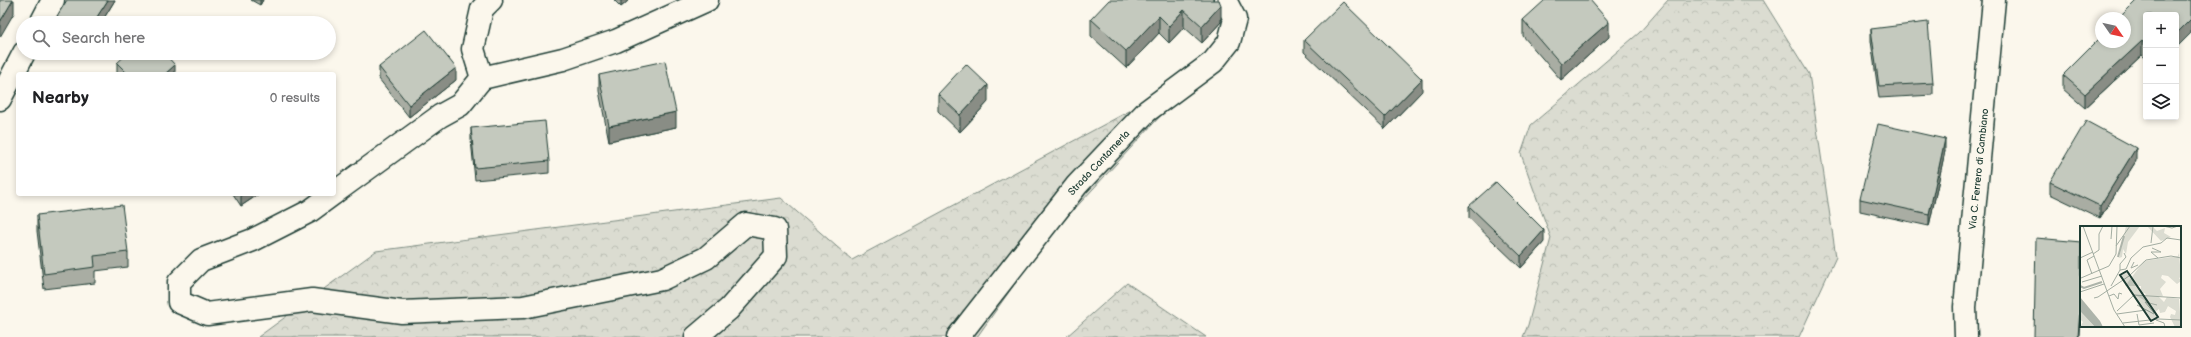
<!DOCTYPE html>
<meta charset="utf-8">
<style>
:root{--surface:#fff;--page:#f6f6f6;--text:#202124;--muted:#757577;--line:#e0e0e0}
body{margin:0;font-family:"Balsamiq Sans",sans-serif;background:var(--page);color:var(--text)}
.controls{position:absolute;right:12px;top:12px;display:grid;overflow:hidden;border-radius:4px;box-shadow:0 2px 6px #0003}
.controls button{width:36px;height:36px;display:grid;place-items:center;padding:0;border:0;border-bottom:1px solid var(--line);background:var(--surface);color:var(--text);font:20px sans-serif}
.compass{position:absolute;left:2095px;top:12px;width:36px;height:36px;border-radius:50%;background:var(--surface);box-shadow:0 2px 6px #0003;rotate:124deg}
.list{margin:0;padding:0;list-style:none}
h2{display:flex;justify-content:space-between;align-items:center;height:52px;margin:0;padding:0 16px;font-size:17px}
h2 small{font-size:13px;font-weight:400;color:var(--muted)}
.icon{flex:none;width:22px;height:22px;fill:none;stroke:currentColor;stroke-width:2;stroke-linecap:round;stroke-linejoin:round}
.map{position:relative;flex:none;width:2191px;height:337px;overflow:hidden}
.search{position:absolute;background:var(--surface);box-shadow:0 2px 6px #0003;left:16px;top:16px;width:320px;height:44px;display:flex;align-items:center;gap:10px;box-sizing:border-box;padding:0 14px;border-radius:22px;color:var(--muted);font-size:15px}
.panel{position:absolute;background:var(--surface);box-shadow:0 2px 6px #0003;left:16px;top:72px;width:320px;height:124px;border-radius:4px}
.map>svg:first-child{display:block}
.forest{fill:url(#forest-crowns);stroke:#7d8c82}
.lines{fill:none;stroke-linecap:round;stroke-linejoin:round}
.minor-casing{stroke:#1f3d34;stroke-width:25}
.minor{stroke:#fbf7ec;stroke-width:22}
.wall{fill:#a9ada3;stroke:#1f3d34}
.shaded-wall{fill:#898d85;stroke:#1f3d34}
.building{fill:#c4c9be;stroke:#1f3d34}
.labels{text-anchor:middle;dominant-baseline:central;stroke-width:3;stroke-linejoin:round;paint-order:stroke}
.street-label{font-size:10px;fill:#1f3d34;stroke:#fbf7ec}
.inset-river{fill:none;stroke:#adb4aa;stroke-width:2}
.inset-road{fill:none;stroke:#a3ada2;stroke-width:1}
.view{fill:#1f3d34;fill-opacity:0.15;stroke:#1f3d34;stroke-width:2}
.inset-edge{fill:none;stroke:#1f3d34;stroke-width:2}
</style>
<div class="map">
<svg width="2191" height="337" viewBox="0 0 2191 337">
<defs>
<pattern id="forest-crowns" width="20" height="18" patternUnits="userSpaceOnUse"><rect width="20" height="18" fill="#dbdcd1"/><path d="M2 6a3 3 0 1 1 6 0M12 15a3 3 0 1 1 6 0" fill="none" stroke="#bcbeb4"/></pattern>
</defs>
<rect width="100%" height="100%" fill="#fbf7ec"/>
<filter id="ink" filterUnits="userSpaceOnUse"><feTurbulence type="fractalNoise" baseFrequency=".025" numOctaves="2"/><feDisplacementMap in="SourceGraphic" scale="8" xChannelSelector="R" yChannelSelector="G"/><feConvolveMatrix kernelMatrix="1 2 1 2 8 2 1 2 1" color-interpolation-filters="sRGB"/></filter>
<g filter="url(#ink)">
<g class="forest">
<path d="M1668,0H1763L1809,74L1836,257L1799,337H1523L1528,325L1551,238L1521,154L1531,125L1639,33Z"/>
<path d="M1200,73L1045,241L977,337H258L376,251L781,198L852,260Z"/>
<path d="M1127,283L1206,337H1066Z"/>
</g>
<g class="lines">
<g class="minor-casing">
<g id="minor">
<path d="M41,23L53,0"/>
<path d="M482,78L473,49L482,9L491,0"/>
<path d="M0,99L24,53"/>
<path d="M334,193L440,116L460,105L482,78L563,59L616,41L707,0"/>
<path d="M333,194L310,211L253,240L201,260L179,282V302L207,314L312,300L402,312L523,307L662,279L706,258L746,224L775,229L776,256L729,309L696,337"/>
<path d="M958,337L1077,185L1147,111L1213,62L1229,42L1235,19L1225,0"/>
<path d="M1966,337L1965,307L1994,0"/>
</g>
</g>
<use href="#minor" class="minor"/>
</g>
<g class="wall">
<path d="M115,0L101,23H57V16Z"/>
<path d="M251,0H263L260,5Z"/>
<path d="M614,0H629L621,7Z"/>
<path d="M1219,0L1221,22L1202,43L1184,27L1169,43L1159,33L1126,68L1091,36V19Z"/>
<path d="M2137,0H2191V33L2176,48V15H2146V59L2142,55L2085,108L2063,89V75L2101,37V42H2125V18H2119Z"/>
<path d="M1523,20L1609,37L1561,80L1523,36Z"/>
<path d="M1871,29L1933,83V95L1879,98L1871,41Z"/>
<path d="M1304,40L1422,91L1385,129L1304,52Z"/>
<path d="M117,63L175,74H117Z"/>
<path d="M379,67L456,80L409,117L379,79Z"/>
<path d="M599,75L676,127L609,141L599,91Z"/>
<path d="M938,94L988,102L960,132L938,111Z"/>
<path d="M471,128L549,161V173L475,180L471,140Z"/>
<path d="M1945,151L1929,226L1860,211V199Z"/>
<path d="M2136,161L2100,218L2050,194V182Z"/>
<path d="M233,194H259L241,206Z"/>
<path d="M1469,206L1544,242L1521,268L1469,218Z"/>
<path d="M37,215L128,252V267L95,271V283L44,289L37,231Z"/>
</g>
<g class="shaded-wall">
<path d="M13,0H14V13L0,37V22Z"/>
<path d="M108,0H115L101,23H93Z"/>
<path d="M260,0H263L260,5Z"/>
<path d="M621,0H629L621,7Z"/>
<path d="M1221,5V22L1202,43V26Z"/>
<path d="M1184,10V27L1169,43V26Z"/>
<path d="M1159,16V33L1126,68V51Z"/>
<path d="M2191,19V33L2176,48V34Z"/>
<path d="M1609,22V37L1561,80V64Z"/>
<path d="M2142,41V55L2085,108V94Z"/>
<path d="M175,65V74H165Z"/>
<path d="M456,68V80L409,117V105Z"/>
<path d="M1422,79V91L1385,129V117Z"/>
<path d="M988,85V102L960,132V115Z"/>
<path d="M676,112V127L609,141V126Z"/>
<path d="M1945,139V151L1929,226V214Z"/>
<path d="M2136,148V161L2100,218V206Z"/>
<path d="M241,194H259L241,206Z"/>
<path d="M1544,230V242L1521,268V256Z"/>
<path d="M2081,296L2079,337H2078Z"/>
</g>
<g class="building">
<path d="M0,0H13L0,22Z"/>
<path d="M67,0H108L93,23H68L57,16Z"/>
<path d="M1109,0H1219L1221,5L1202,26L1184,10L1169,26L1159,16L1126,51L1091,19Z"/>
<path d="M1545,0H1590L1609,22L1561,64L1523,20Z"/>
<path d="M2137,0H2191V19L2176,34V15H2146V45L2142,41L2085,94L2063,75L2101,37V42H2125V18H2119Z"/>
<path d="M1343,2L1422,79L1385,117L1304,40Z"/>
<path d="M1928,22L1933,83L1879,86L1871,29Z"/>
<path d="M426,30L456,68L409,105L379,67Z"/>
<path d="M128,53H164L175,65L165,74H128L117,63Z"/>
<path d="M665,61L676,112L609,126L599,75Z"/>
<path d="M966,64L988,85L960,115L938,94Z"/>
<path d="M545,121L549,161L475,168L471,128Z"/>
<path d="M2086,121L2136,148L2100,206L2050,182Z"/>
<path d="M1878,124L1945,139L1929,214L1860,199Z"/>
<path d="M1496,182L1544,230L1521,256L1469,206Z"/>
<path d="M122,205L128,252L94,256L95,267L44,274L37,215Z"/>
<path d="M2036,238L2081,242V296L2078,337H2034Z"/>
</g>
</g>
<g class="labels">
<g class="street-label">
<text transform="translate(1099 163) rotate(-47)">Strada Cantamerla</text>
<text transform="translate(1979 169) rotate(-84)">Via C. Ferrero di Cambiano</text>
</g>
</g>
<g transform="translate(2080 226)">
<rect width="101" height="101" fill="#fbf7ec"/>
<path d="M46,0H60L48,16L46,28L43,23L42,31L39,32ZM67,0H72L77,5L85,2L84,7L91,11L81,15ZM99,27L101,51L99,52L101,55L97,58L88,50L82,49L81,52L86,56L80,63L83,70H78L84,76L87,71L99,73L101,101H95L90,91L91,88L95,89L96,85L88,80L85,86L80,87L79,83L75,86L71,84L64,74L55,69L66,70L65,67L61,68V60H45L64,35L98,30ZM0,85L13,99L15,101H0L3,96L0,93Z" fill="#dbdcd1"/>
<path d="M0,71L20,95L23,101H15L0,85Z" fill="#adb4aa"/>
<path class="inset-river" d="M38,31L44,10M0,60L4,62L22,56"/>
<path class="inset-road" d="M3,0L34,84L45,101M83,0L92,2L98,0M31,13L32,0M71,17L73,0M36,20L50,0M72,22L81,26H71L78,32M13,28L19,24V8L23,0M0,32L13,26M54,36L51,42L58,39M40,44V38L46,31L44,27M12,48L7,34L14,30M1,52L29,40L36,28L37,0M2,56L22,50M31,60L40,44L46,43L51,32L63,21L81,17L87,12L101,14M0,66L24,58M29,70L34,68L38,73L39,67L42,68M14,72L18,71L49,50L66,34L91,30L101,32M57,79L74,88M37,85L54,69L101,72M74,87L65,76L77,79M37,88L66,84M57,88L59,99L74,97M76,94L84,97L85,101M43,97L79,93L101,94"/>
<path class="view" d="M47,45L78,91L71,95L40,49Z"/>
<rect width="101" height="101" class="inset-edge"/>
</g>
</svg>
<div class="controls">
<button>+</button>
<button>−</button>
<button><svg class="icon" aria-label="layers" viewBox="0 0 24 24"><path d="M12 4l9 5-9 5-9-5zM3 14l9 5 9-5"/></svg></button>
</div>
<svg class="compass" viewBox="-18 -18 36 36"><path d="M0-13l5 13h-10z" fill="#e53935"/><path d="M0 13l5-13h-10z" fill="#757577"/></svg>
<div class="search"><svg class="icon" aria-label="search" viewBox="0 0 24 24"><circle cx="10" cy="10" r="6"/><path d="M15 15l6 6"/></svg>Search here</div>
<section class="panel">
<h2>Nearby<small>0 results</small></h2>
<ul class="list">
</ul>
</section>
</div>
